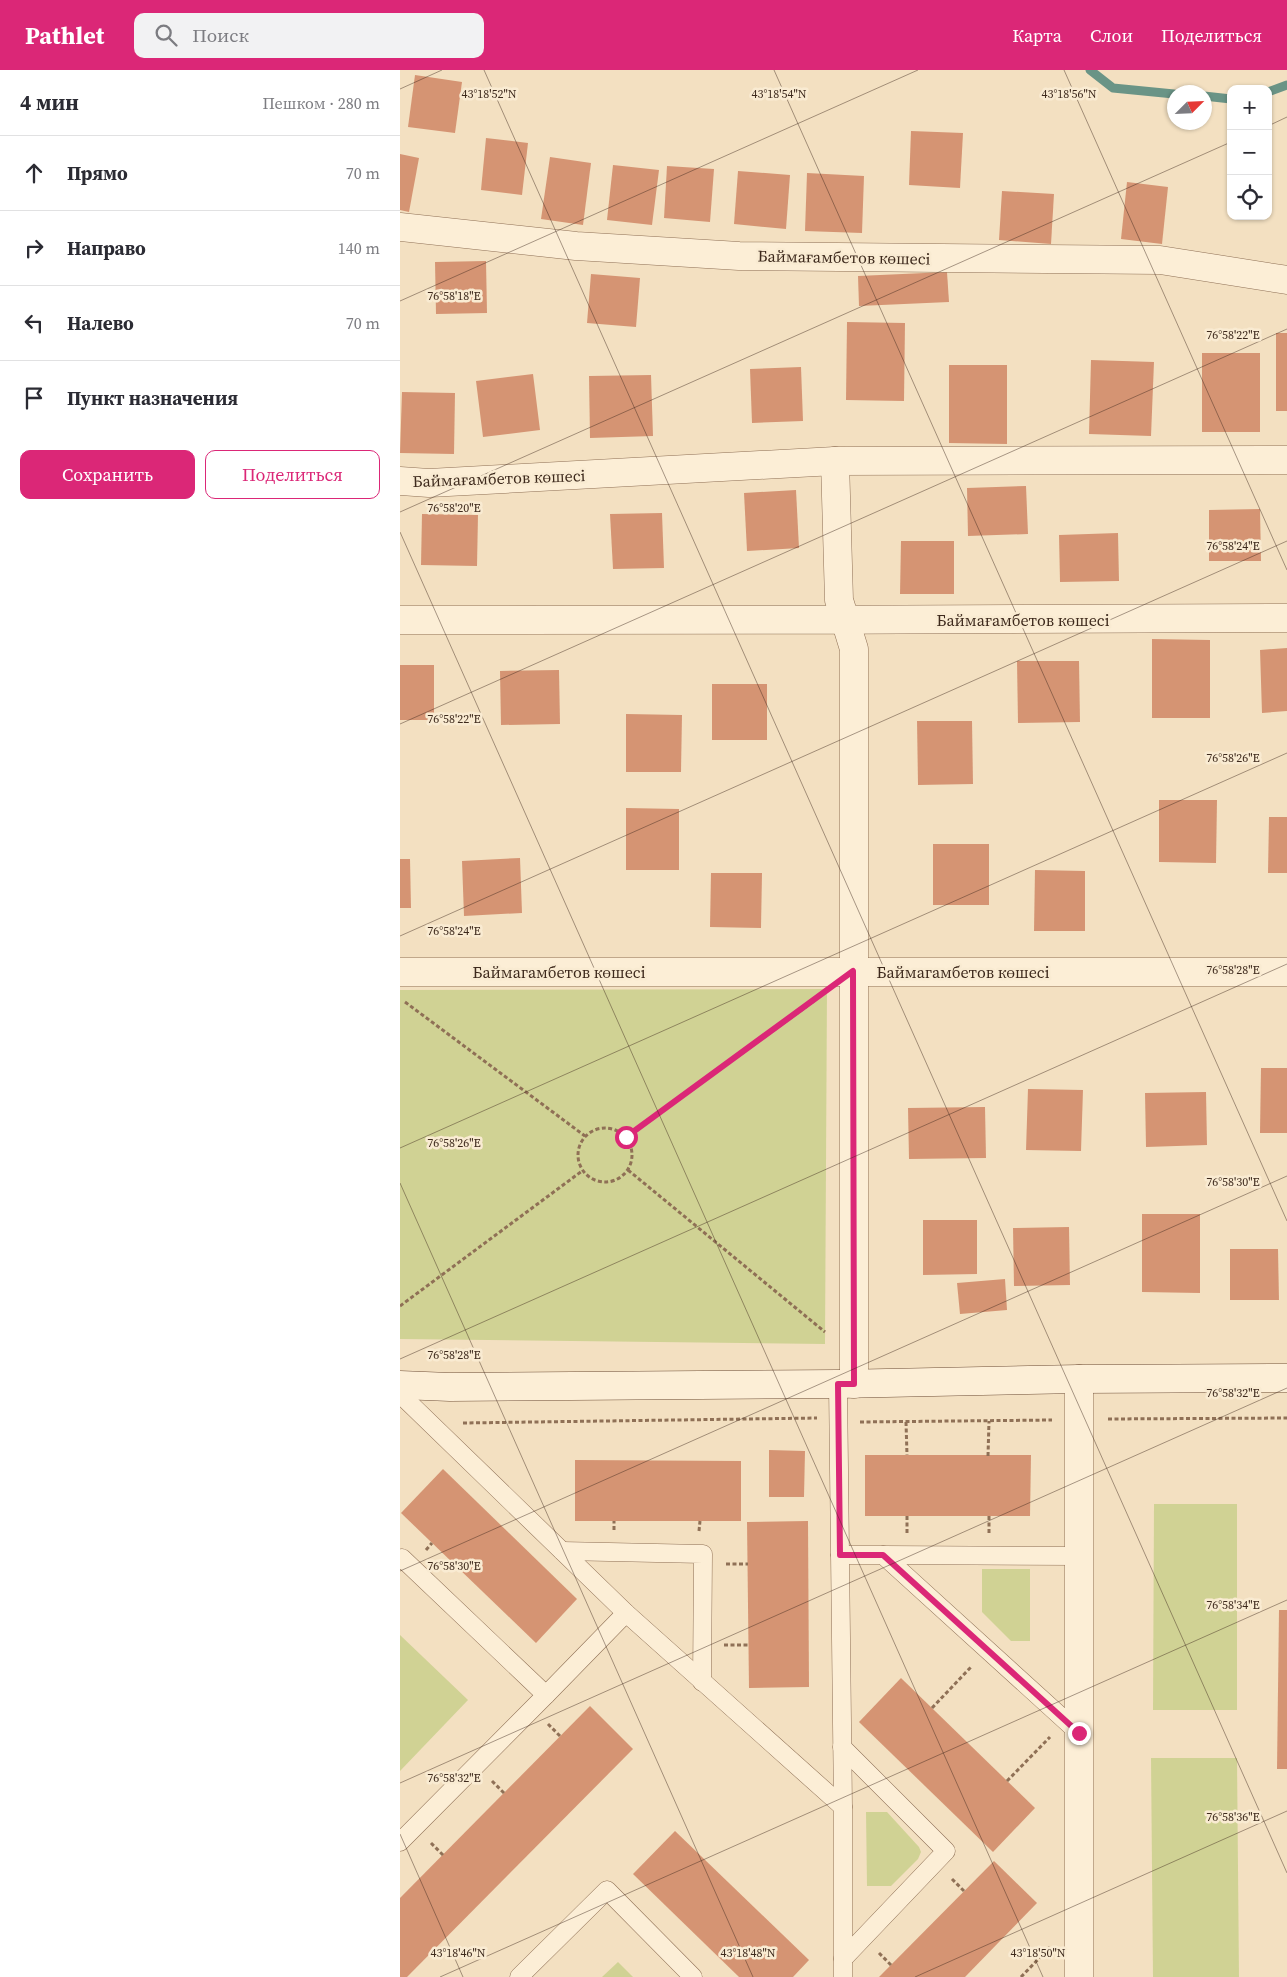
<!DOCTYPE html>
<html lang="ru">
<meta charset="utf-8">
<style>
:root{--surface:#fff;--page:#f2f2f3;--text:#2b2b33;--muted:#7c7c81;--line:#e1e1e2;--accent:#db2777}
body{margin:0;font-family:"Source Serif 4",serif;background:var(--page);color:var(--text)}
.controls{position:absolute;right:15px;top:15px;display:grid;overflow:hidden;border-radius:10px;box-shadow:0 1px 4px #0004}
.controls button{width:45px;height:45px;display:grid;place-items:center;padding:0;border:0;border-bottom:1px solid var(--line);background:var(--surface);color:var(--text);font:25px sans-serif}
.compass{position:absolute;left:767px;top:15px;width:45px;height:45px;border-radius:50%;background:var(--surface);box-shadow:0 1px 4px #0004;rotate:66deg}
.stop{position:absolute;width:15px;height:15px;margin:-11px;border:4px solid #db2777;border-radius:50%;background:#fff}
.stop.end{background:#db2777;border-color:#fff;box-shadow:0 1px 5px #0008}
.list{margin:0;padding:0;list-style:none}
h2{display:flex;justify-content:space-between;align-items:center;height:65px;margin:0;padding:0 20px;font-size:21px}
h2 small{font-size:16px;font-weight:400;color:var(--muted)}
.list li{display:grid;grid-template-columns:32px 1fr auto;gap:15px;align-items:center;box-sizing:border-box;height:75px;padding:0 20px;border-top:1px solid var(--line)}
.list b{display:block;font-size:19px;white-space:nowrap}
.list em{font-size:16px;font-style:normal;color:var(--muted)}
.actions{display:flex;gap:10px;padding:15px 20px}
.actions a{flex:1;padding:11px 0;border:1px solid var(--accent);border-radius:10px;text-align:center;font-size:18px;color:var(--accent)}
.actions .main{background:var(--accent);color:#fff}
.icon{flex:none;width:28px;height:28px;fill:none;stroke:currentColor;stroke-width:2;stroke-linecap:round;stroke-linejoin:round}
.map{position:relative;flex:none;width:887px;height:1907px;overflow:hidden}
header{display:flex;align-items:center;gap:30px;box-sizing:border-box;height:70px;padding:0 25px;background:var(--accent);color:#fff}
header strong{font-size:24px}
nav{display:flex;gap:28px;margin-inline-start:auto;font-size:18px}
.search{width:350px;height:45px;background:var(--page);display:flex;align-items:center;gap:12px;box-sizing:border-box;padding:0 18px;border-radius:10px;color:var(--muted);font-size:19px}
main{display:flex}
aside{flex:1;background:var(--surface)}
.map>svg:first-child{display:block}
.green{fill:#d0d294}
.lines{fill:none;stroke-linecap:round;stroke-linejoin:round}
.stream{stroke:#6a9486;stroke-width:9}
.building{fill:#d59473}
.lane-casing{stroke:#8f7056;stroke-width:19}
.street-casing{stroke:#8f7056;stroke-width:29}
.secondary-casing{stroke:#705039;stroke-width:29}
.path{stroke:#8f7056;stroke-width:3;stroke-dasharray:4 2.5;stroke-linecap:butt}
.lane{stroke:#fceed6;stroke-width:18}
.street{stroke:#fceed6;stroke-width:28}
.secondary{stroke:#fceed6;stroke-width:28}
.route{stroke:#db2777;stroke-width:6}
.ticks{fill:none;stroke:#3d291c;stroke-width:1;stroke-opacity:0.45}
.labels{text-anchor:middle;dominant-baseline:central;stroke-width:5;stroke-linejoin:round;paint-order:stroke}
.street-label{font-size:16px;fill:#3d291c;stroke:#f9ebd2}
.ticks-label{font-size:12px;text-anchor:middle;fill:#3d291c;stroke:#f9ebd2;stroke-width:5;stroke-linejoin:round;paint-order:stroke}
</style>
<header>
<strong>Pathlet</strong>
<div class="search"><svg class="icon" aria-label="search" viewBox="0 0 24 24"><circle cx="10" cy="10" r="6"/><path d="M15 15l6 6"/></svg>Поиск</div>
<nav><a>Карта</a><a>Слои</a><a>Поделиться</a></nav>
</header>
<main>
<aside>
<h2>4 мин<small>Пешком · 280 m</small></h2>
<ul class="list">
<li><svg class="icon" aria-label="ahead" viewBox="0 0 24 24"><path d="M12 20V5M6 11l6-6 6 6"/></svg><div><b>Прямо</b></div><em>70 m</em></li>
<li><svg class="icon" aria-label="right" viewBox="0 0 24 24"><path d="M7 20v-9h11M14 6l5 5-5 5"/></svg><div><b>Направо</b></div><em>140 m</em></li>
<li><svg class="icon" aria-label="left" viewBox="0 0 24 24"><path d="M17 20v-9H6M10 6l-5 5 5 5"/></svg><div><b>Налево</b></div><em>70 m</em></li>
<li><svg class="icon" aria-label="arrive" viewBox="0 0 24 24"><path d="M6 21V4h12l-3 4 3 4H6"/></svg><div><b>Пункт назначения</b></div></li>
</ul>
<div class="actions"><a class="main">Сохранить</a><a>Поделиться</a></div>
</aside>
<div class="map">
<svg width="887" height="1907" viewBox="0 0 887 1907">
<rect width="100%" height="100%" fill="#f3e0c1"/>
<g class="green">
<path d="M427,919L425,1274L0,1269V920Z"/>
<path d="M754,1434H837V1640H753Z"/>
<path d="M582,1499H630V1571H611L582,1542Z"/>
<path d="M0,1565L68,1630L0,1701Z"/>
<path d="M751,1688H837L839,1907H753Z"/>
<path d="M466,1742H487L519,1777L521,1782L518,1789L491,1816H467Z"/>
<path d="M218,1892L233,1907H202Z"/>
</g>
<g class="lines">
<g class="stream">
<path d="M690,0L713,18L774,24"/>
<path d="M868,22L887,15"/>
<path d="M804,26L831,29"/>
</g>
</g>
<g class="building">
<path d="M15,5L62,12L55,63L8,57Z"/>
<path d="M511,61L563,63L560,118L509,115Z"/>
<path d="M86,68L128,73L122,125L81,120Z"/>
<path d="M0,84L19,88L9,142L0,140Z"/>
<path d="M150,87L191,93L183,155L141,149Z"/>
<path d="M213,95L259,100L252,155L207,150Z"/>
<path d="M267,96L314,99L310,152L264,148Z"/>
<path d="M338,101L390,105L386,159L334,154Z"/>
<path d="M407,103L464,106L462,163L405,161Z"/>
<path d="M727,112L768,117L762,174L721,169Z"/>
<path d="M602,121L654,124L651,174L599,170Z"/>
<path d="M86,191L87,243L36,244L35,192Z"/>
<path d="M547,202L549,232L459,236L458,206Z"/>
<path d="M191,204L240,208L236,257L187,253Z"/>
<path d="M447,252L505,253L504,331L446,330Z"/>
<rect x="876" y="263" width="11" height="78"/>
<rect x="802" y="283" width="58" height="79"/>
<path d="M691,290L754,292L751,366L689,364Z"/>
<path d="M549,295H607V374L549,373Z"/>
<path d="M401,297L403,351L352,353L350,299Z"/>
<path d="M133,304L140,360L83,367L76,311Z"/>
<path d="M251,305L253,366L190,368L189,306Z"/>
<path d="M2,322L55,323L54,384L0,383Z"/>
<path d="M626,416L628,464L568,466L567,418Z"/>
<path d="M396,420L399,478L347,481L344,423Z"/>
<path d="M860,439L861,491H809V440Z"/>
<path d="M262,443L264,498L213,499L210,444Z"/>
<path d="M22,444L78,445L77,496L21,495Z"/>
<path d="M718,463L719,511L660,512L659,465Z"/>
<path d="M501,471H554V524H500Z"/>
<path d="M752,569L810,570V648H752Z"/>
<path d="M887,578V641L862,643L860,580Z"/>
<path d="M617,591H679L680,652L618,653Z"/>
<rect x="0" y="595" width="34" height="55"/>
<path d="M159,600L160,654L101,655L100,601Z"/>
<rect x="312" y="614" width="55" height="56"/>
<path d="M226,644L282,645L281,702H226Z"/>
<path d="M517,651H572L573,714L518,715Z"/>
<path d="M759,730H817L816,793L759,792Z"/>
<path d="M226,738L279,739V800H226Z"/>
<path d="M869,747H887V803H868Z"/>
<rect x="533" y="774" width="56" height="61"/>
<path d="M120,788L122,843L64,846L62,791Z"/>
<path d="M0,789H10L11,838H0Z"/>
<path d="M635,800L685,801V861H634Z"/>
<path d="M311,803H362L361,858L310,857Z"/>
<path d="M861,998H887V1063H860Z"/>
<path d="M628,1019L683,1020L681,1081L626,1080Z"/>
<path d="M806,1022L807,1075L746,1077L745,1023Z"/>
<path d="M585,1037L586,1088L509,1089L508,1038Z"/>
<path d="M742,1144H800V1223L742,1222Z"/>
<path d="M523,1150H577V1204L523,1205Z"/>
<path d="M669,1157L670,1215L614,1216L613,1158Z"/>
<path d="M830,1179H878L879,1230H830Z"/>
<path d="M605,1209L607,1240L560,1244L557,1213Z"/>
<path d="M369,1380L405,1381L404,1427H369Z"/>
<path d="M465,1385H631L630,1446H465Z"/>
<path d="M175,1390L341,1391V1451H175Z"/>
<path d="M43,1399L177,1529L136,1573L1,1443Z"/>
<path d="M408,1451L409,1617L349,1618L347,1452Z"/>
<path d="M879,1540H887V1699H877Z"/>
<path d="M501,1608L635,1738L593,1782L459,1652Z"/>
<path d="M190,1636L233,1679L7,1907H0V1828Z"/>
<path d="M275,1761L409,1890L393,1907H339L233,1804Z"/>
<path d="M594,1791L637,1833L565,1907H479Z"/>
</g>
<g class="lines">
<g class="lane-casing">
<g id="lane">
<path d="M438,1314L443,1737"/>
<path d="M0,1324L226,1543"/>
<path d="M162,1481L303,1484L302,1612"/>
<path d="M440,1485H483L679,1663"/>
<path d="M483,1485L678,1486"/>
<path d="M0,1490L2,1488L146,1625L226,1543L443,1737V1907"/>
<path d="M442,1677L546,1781L443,1889"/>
<path d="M0,1772L146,1625"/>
<path d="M119,1907L207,1820L293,1907"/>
</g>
</g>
<g class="street-casing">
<g id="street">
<path d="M0,157L176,176L339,186L760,190L887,210"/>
<path d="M435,391L439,530L454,579V1314"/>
<path d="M0,411L29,413L435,391L887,390"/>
<path d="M0,550C296,549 591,551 887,548"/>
<path d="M0,902H887"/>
<path d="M679,1907V1309"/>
</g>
</g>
<g class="secondary-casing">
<path id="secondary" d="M0,1315L50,1317L438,1314L679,1309L887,1308"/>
</g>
<g class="path">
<path d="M5,932L185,1066"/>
<circle cx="205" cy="1085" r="27"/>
<path d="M226,1067L414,931"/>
<path d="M228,1100L425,1262"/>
<path d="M0,1236L182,1101"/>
<path d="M708,1349L887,1348"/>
<path d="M460,1352L652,1350"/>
<path d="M506,1352L507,1385"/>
<path d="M63,1353L417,1348"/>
<path d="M588,1386L589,1351"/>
<path d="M589,1446V1463"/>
<path d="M214,1460V1451"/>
<path d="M299,1461L300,1451"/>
<path d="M507,1463V1446"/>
<path d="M26,1480L32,1473"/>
<path d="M326,1494H348"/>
<path d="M324,1575H349"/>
<path d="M532,1638L571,1597"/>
<path d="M148,1654L160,1666"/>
<path d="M92,1711L104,1723"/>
<path d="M607,1711L650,1667"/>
<path d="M31,1773L43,1785"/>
<path d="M552,1809L564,1821"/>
<path d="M479,1883L491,1895"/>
<path d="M621,1907L650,1877"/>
</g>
<use href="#lane" class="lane"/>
<use href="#street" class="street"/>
<use href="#secondary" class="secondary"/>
</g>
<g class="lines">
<path class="route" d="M226,1067L453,901L454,1314H438L440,1485H483L679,1663"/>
</g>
<path class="ticks" d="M84,0L887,1803M374,0L887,1151M664,0L887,500M0,19L42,0M868,56L887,47M0,231L518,0M0,442L831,72M0,462L643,1907M0,654L887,259M0,866L887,471M0,1078L887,683M0,1113L353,1907M0,1289L887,894M0,1501L887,1106M0,1713L887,1318M0,1764L63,1907M40,1907L887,1530M515,1907L887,1741"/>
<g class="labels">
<g class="street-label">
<text transform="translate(444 187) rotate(1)">Баймағамбетов көшесі</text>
<text transform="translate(99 408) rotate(-2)">Баймағамбетов көшесі</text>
<text x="623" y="550">Баймағамбетов көшесі</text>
<text x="159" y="902">Баймагамбетов көшесі</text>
<text x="563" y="902">Баймагамбетов көшесі</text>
</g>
</g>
<g class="ticks-label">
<text x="89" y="28">43°18'52"N</text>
<text x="379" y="28">43°18'54"N</text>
<text x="669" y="28">43°18'56"N</text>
<text x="54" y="230">76°58'18"E</text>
<text x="833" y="269">76°58'22"E</text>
<text x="54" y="442">76°58'20"E</text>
<text x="833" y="480">76°58'24"E</text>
<text x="54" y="653">76°58'22"E</text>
<text x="833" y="692">76°58'26"E</text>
<text x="54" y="865">76°58'24"E</text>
<text x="833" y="904">76°58'28"E</text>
<text x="54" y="1077">76°58'26"E</text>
<text x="833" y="1116">76°58'30"E</text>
<text x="54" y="1289">76°58'28"E</text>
<text x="833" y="1327">76°58'32"E</text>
<text x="54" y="1500">76°58'30"E</text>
<text x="833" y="1539">76°58'34"E</text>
<text x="54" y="1712">76°58'32"E</text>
<text x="833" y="1751">76°58'36"E</text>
<text x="58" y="1887">43°18'46"N</text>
<text x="348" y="1887">43°18'48"N</text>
<text x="638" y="1887">43°18'50"N</text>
</g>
</svg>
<div class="controls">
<button>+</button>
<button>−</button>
<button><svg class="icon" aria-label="locate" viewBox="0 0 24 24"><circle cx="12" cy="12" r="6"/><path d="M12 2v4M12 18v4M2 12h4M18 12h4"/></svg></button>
</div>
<svg class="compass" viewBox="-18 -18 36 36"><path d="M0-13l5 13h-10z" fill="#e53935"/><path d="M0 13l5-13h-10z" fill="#7c7c81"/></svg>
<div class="stop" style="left:226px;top:1067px"></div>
<div class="stop end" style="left:679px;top:1663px"></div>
</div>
</main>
